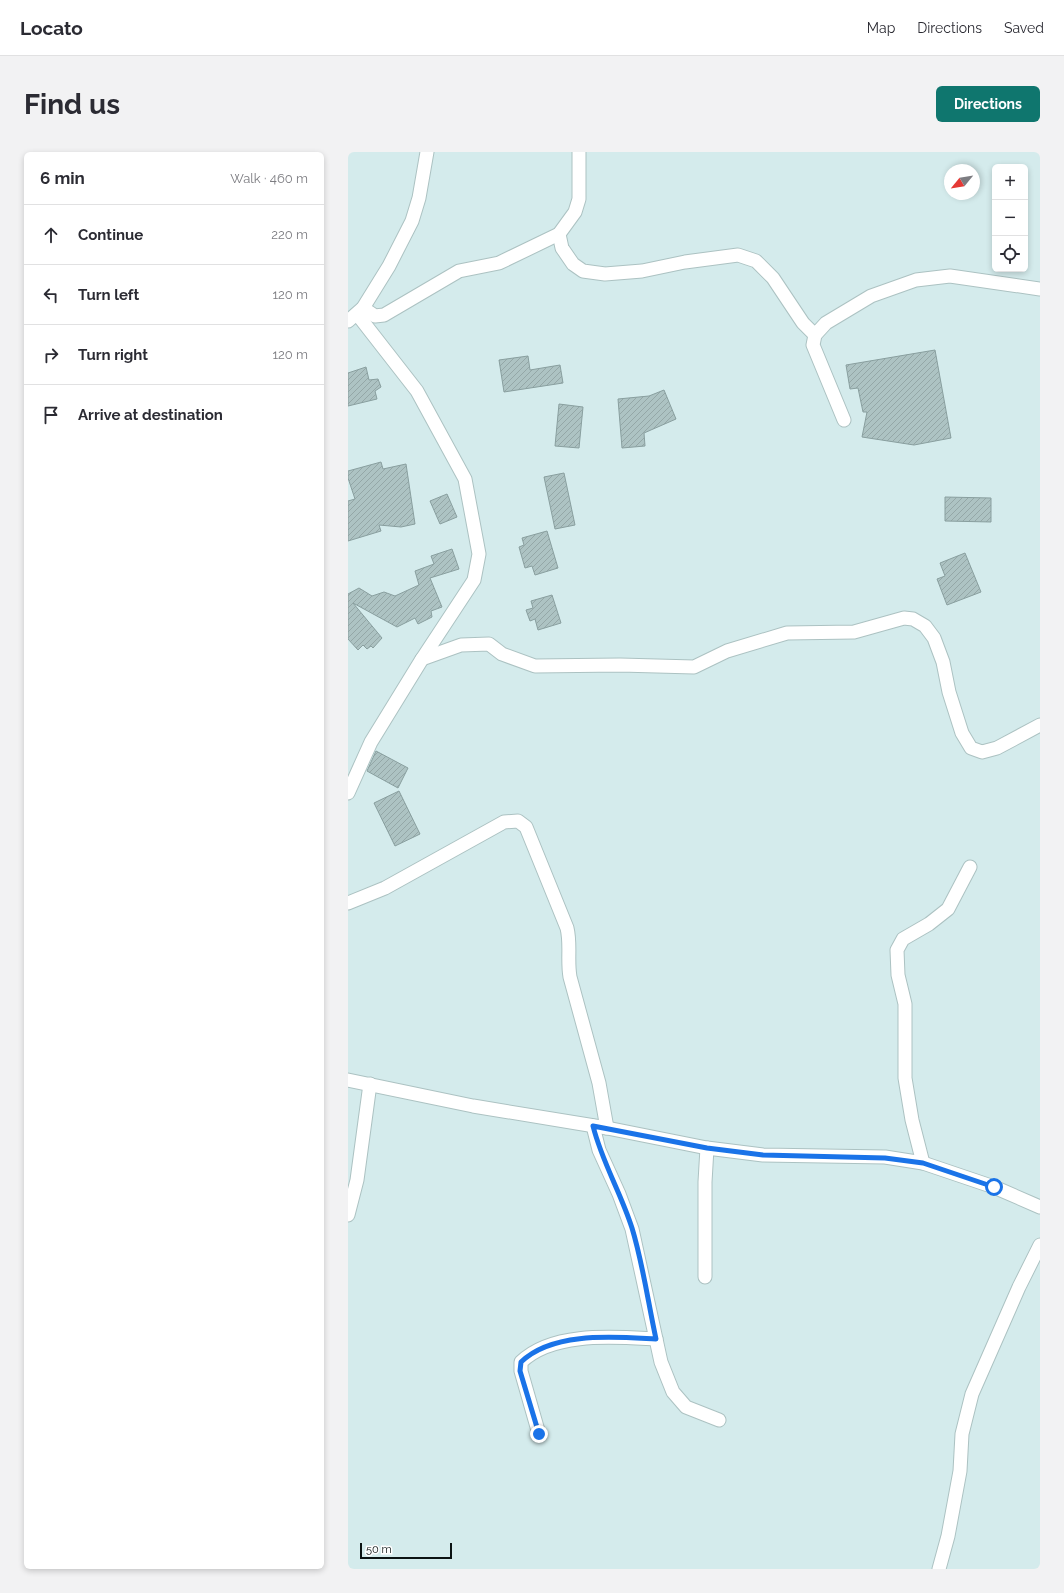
<!DOCTYPE html>
<meta charset="utf-8">
<style>
:root{--surface:#fff;--page:#f2f2f3;--text:#2b2b33;--muted:#7c7c81;--line:#e1e1e2;--accent:#0f766e}
body{margin:0;font-family:Raleway,sans-serif;background:var(--page);color:var(--text)}
.controls{position:absolute;right:12px;top:12px;display:grid;overflow:hidden;border-radius:6px;box-shadow:0 2px 6px #0003}
.controls button{width:36px;height:36px;display:grid;place-items:center;padding:0;border:0;border-bottom:1px solid var(--line);background:var(--surface);color:var(--text);font:20px sans-serif}
.compass{position:absolute;left:596px;top:12px;width:36px;height:36px;border-radius:50%;background:var(--surface);box-shadow:0 2px 6px #0003;rotate:240deg}
.scale{position:absolute;left:12px;bottom:10px;width:92px;box-sizing:border-box;padding-left:4px;border:2px solid #0b1313;border-top:0;font-size:11px;line-height:14px;white-space:nowrap;color:#0b1313;-webkit-text-stroke:3px #fff;paint-order:stroke}
.stop{position:absolute;width:12px;height:12px;margin:-9px;border:3px solid #1a73e8;border-radius:50%;background:#fff}
.stop.end{background:#1a73e8;border-color:#fff;box-shadow:0 1px 4px #0008}
.list{margin:0;padding:0;list-style:none}
h2{display:flex;justify-content:space-between;align-items:center;height:52px;margin:0;padding:0 16px;font-size:17px}
h2 small{font-size:13px;font-weight:400;color:var(--muted)}
.list li{display:grid;grid-template-columns:26px 1fr auto;gap:12px;align-items:center;box-sizing:border-box;height:60px;padding:0 16px;border-top:1px solid var(--line)}
.list b{display:block;font-size:15px;white-space:nowrap}
.list em{font-size:13px;font-style:normal;color:var(--muted)}
.icon{flex:none;width:22px;height:22px;fill:none;stroke:currentColor;stroke-width:2;stroke-linecap:round;stroke-linejoin:round}
.map{position:relative;flex:none;width:692px;height:1417px;overflow:hidden;border-radius:6px}
header{display:flex;align-items:center;gap:24px;box-sizing:border-box;height:56px;padding:0 20px;background:var(--surface);border-bottom:1px solid var(--line)}
header strong{font-size:19px}
nav{display:flex;gap:22px;margin-inline-start:auto;font-size:14px}
.intro{display:flex;align-items:center;justify-content:space-between;box-sizing:border-box;height:96px;padding:0 24px}
h1{margin:0;font-size:28px}
.button{padding:10px 18px;border-radius:6px;background:var(--accent);color:#fff;font-size:14px;font-weight:700}
main{display:flex;gap:24px;padding:0 24px}
aside{flex:1;background:var(--surface);border-radius:6px;box-shadow:0 2px 6px #0003}
.map>svg:first-child{display:block}
.building{fill:url(#building-hatch);stroke:#899f9f}
.lines{fill:none;stroke-linecap:round;stroke-linejoin:round}
.minor-casing{stroke:#acc2c2;stroke-width:15}
.minor{stroke:#fff;stroke-width:13}
.route{stroke:#1a73e8;stroke-width:5}
</style>
<header>
<strong>Locato</strong>
<nav><a>Map</a><a>Directions</a><a>Saved</a></nav>
</header>
<div class="intro"><h1>Find us</h1><a class="button">Directions</a></div>
<main>
<aside>
<h2>6 min<small>Walk · 460 m</small></h2>
<ul class="list">
<li><svg class="icon" aria-label="ahead" viewBox="0 0 24 24"><path d="M12 20V5M6 11l6-6 6 6"/></svg><div><b>Continue</b></div><em>220 m</em></li>
<li><svg class="icon" aria-label="left" viewBox="0 0 24 24"><path d="M17 20v-9H6M10 6l-5 5 5 5"/></svg><div><b>Turn left</b></div><em>120 m</em></li>
<li><svg class="icon" aria-label="right" viewBox="0 0 24 24"><path d="M7 20v-9h11M14 6l5 5-5 5"/></svg><div><b>Turn right</b></div><em>120 m</em></li>
<li><svg class="icon" aria-label="arrive" viewBox="0 0 24 24"><path d="M6 21V4h12l-3 4 3 4H6"/></svg><div><b>Arrive at destination</b></div></li>
</ul>
</aside>
<div class="map">
<svg width="692" height="1417" viewBox="0 0 692 1417">
<defs>
<pattern id="building-hatch" width="6" height="6" patternUnits="userSpaceOnUse"><rect width="6" height="6" fill="#adc3c3"/><path d="M-1 1l2-2M0 6l6-6M5 7l2-2" fill="none" stroke="#94a7a7"/></pattern>
</defs>
<rect width="100%" height="100%" fill="#d4ebec"/>
<g class="building">
<path d="M587,198L603,286L566,293L514,285L519,260H515L510,236L502,237L498,213Z"/>
<path d="M180,204L182,218L212,213L215,231L156,240L151,208Z"/>
<path d="M18,215L21,228L30,227L33,235L27,239L29,247L0,254V221Z"/>
<path d="M316,238L328,267L296,281L297,294L274,296L270,247L301,244Z"/>
<path d="M211,252L235,255L231,296L207,294Z"/>
<path d="M33,310L35,317L58,312L67,372L53,375L31,373L33,379L0,389V349L7,347L0,326V319Z"/>
<path d="M216,321L227,373L207,377L196,325Z"/>
<path d="M99,342L109,365L92,372L82,349Z"/>
<path d="M597,345L643,346V370L597,369Z"/>
<path d="M199,379L210,416L187,423L184,414L177,416L171,395L176,393L174,386Z"/>
<path d="M104,397L111,417L82,426L94,455L83,459L84,465L70,472L67,466L49,475L5,451L34,486L25,496L23,494L19,497L15,493L10,498L0,487V442L11,436L24,444L36,440L47,444L71,433L67,419L86,412L83,404Z"/>
<path d="M617,401L633,440L599,453L589,427L597,424L592,411Z"/>
<path d="M204,443L213,471L190,478L187,467L182,469L178,458L185,456L183,449Z"/>
<path d="M28,599L60,616L50,636L19,619Z"/>
<path d="M51,639L72,682L47,694L26,651Z"/>
</g>
<g class="lines">
<g class="minor-casing">
<g id="minor">
<path d="M211,82L214,96L225,112L235,119L257,122L294,119L337,110L390,103L408,109L425,126L455,171L467,183"/>
<path d="M15,156L27,164L36,163L111,119L151,111L211,82L227,60L231,47V0"/>
<path d="M0,169L15,156L41,114L64,69L71,46L79,0"/>
<path d="M496,268L465,193L467,183L478,171L523,144L568,128L602,124L692,137"/>
<path d="M74,507L113,493L141,492L154,502L187,514L272,513L346,515L379,499L439,481L506,480L556,466L565,467L577,474L586,486L595,510L601,540L614,581L623,596L634,600L649,596L692,573"/>
<path d="M0,641L23,590L74,507L126,428L131,402L117,327L69,239L9,162"/>
<path d="M0,751L37,736L156,670L170,669L178,675L219,776C223,792 219,808 222,825L251,931L259,976"/>
<path d="M0,928L125,954L259,976L359,996L415,1003L537,1005L575,1011L646,1035L692,1055"/>
<path d="M245,974L251,998L271,1042L284,1077L313,1210L325,1240L338,1255L371,1268"/>
<path d="M575,1011L564,968L557,926V852L550,823L549,798L555,787L581,772L600,757L622,715"/>
<path d="M0,1063L9,1028L22,932"/>
<path d="M357,1125V1030L359,996"/>
<path d="M191,1282L173,1219V1210C205,1179 267,1185 308,1187"/>
<path d="M591,1417L600,1384L612,1319L614,1282L624,1242L671,1135L692,1093"/>
</g>
</g>
<use href="#minor" class="minor"/>
</g>
<g class="lines">
<path class="route" d="M191,1282L172,1219L173,1210C205,1179 267,1185 308,1187C300,1150 295,1112 284,1076C273,1041 254,1010 245,974L359,996L415,1003L537,1006L575,1011L646,1035"/>
</g>
</svg>
<div class="controls">
<button>+</button>
<button>−</button>
<button><svg class="icon" aria-label="locate" viewBox="0 0 24 24"><circle cx="12" cy="12" r="6"/><path d="M12 2v4M12 18v4M2 12h4M18 12h4"/></svg></button>
</div>
<svg class="compass" viewBox="-18 -18 36 36"><path d="M0-13l5 13h-10z" fill="#e53935"/><path d="M0 13l5-13h-10z" fill="#7c7c81"/></svg>
<div class="scale">50 m</div>
<div class="stop" style="left:646px;top:1035px"></div>
<div class="stop end" style="left:191px;top:1282px"></div>
</div>
</main>
